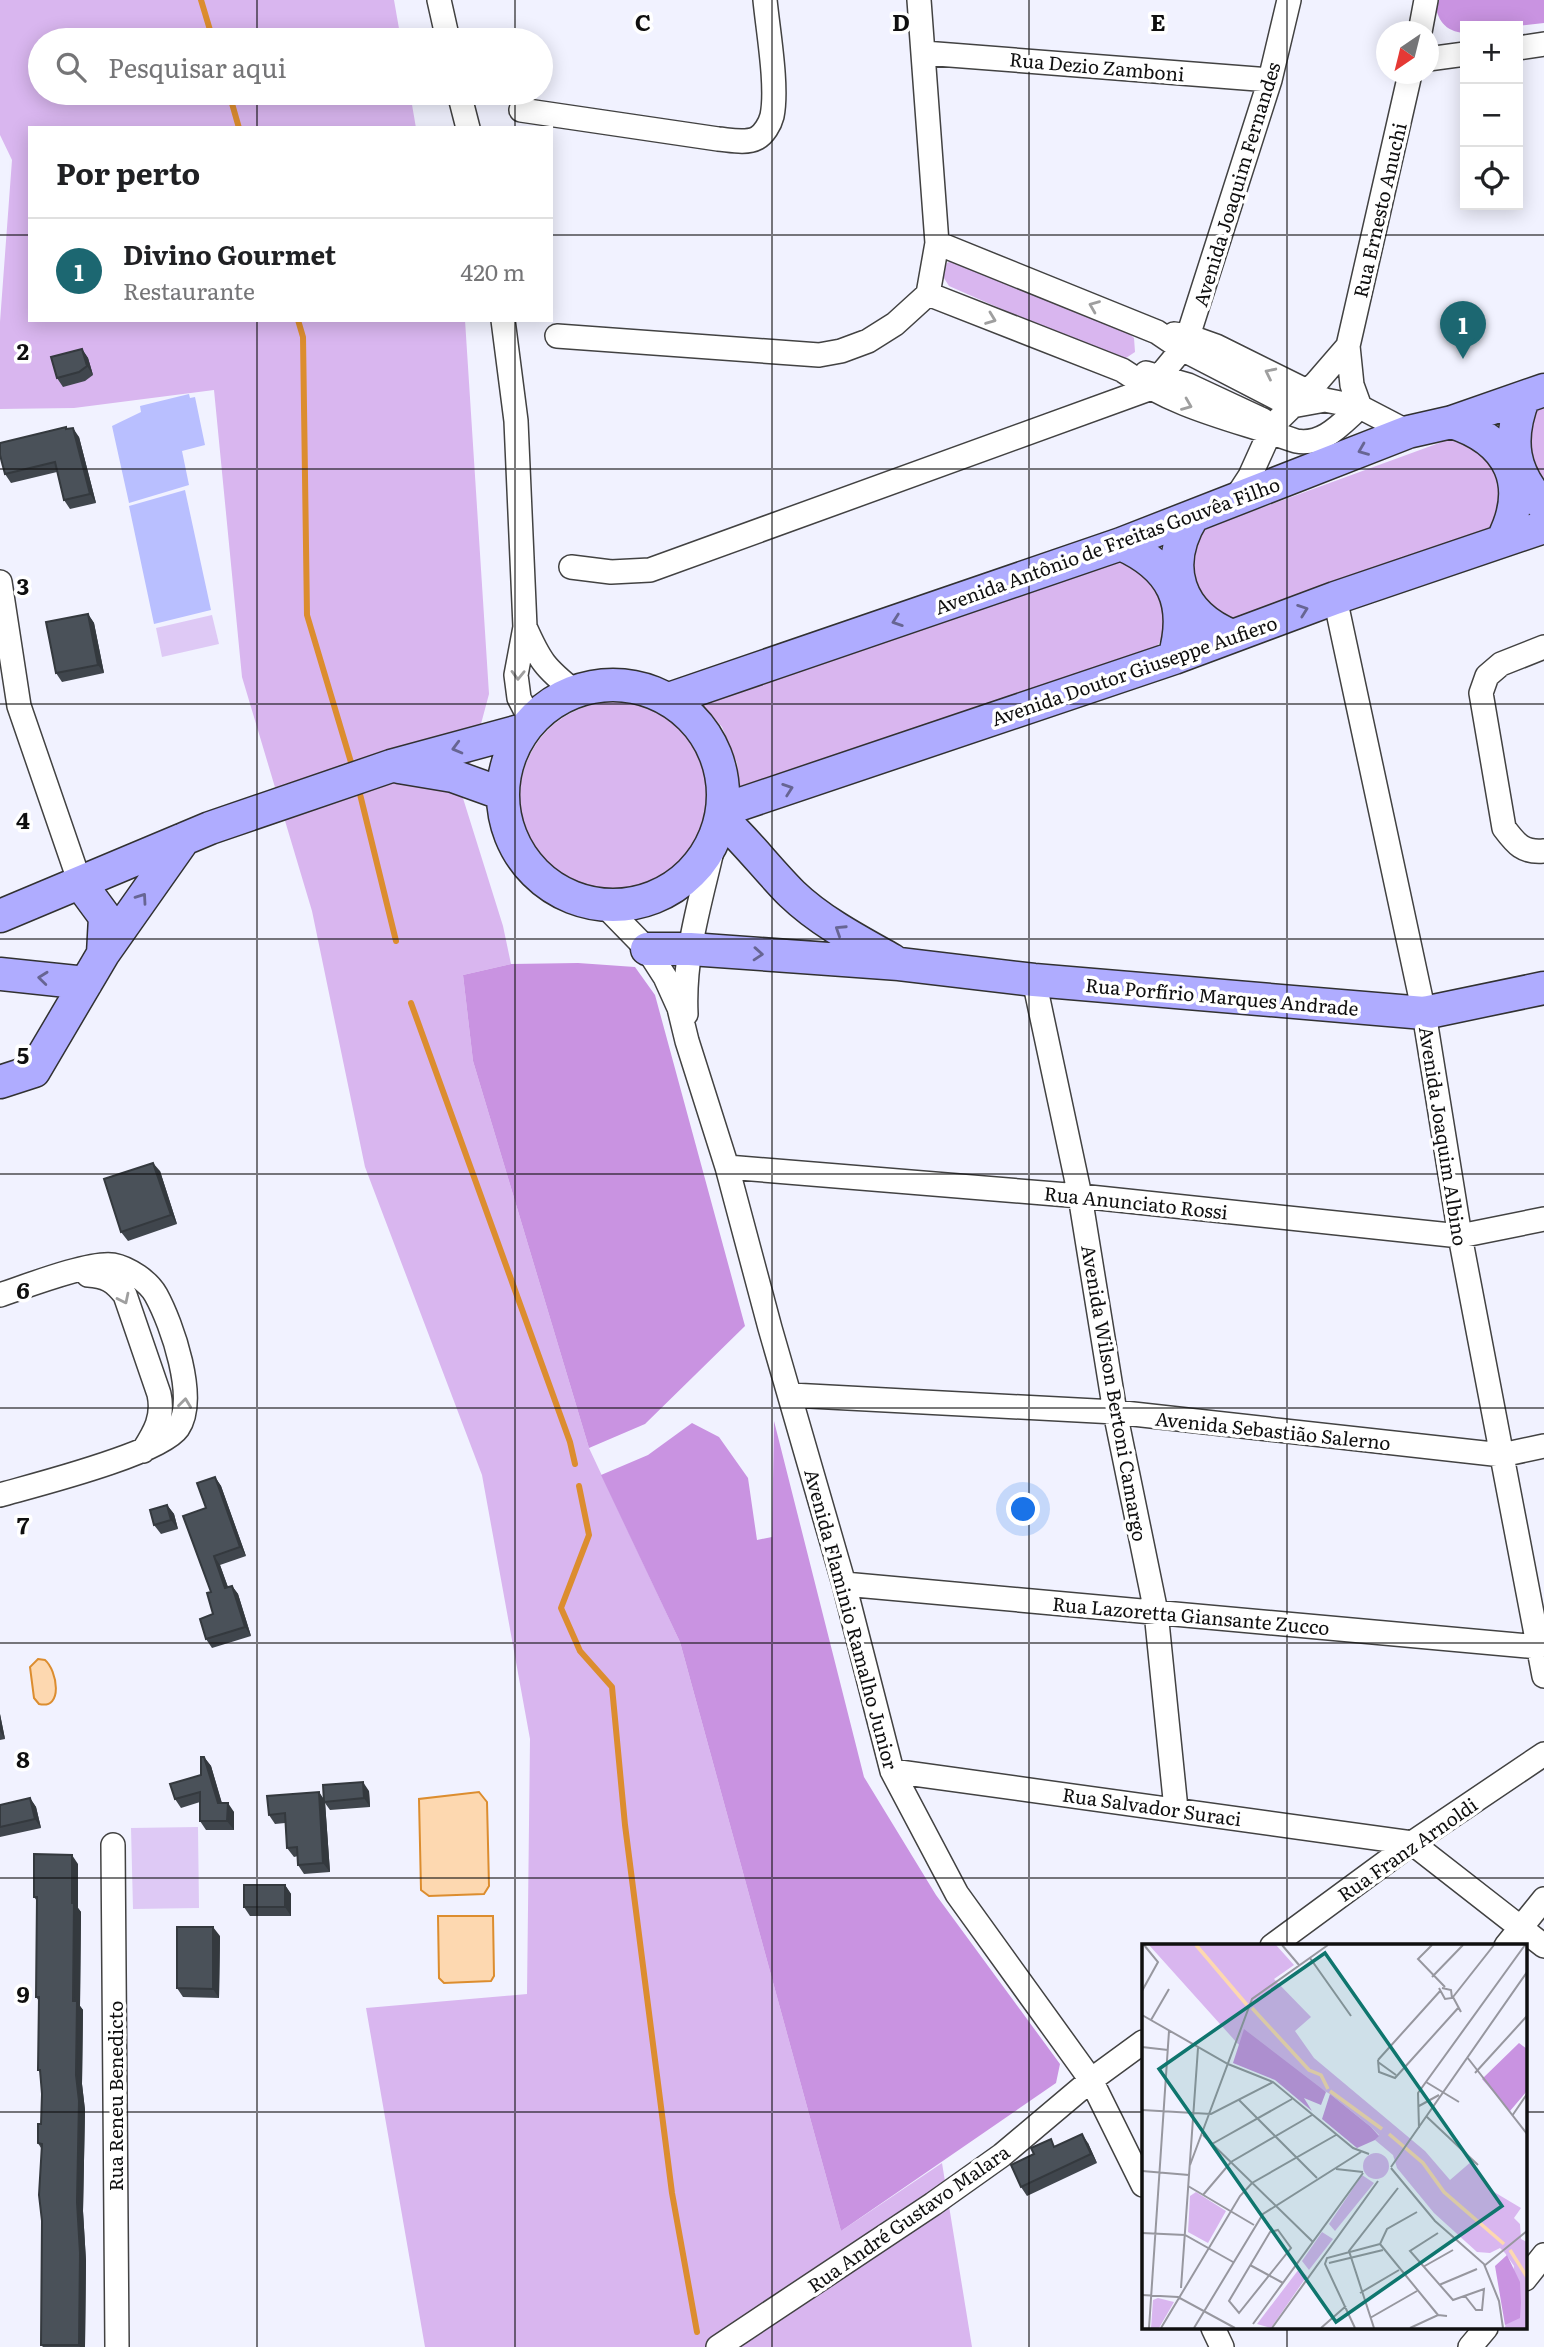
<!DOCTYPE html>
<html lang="pt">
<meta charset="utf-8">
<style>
:root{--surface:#fff;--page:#f2f2f2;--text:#202124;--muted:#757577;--line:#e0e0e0;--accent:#1c6771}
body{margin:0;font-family:Literata,serif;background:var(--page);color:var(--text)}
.controls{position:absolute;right:21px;top:21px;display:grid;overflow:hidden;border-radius:0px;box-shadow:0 4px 18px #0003}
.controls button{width:63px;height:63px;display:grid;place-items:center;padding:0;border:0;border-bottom:2px solid var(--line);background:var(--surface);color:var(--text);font:35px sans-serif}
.compass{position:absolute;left:1376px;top:21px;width:63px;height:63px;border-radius:50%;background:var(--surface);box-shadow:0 4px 18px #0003;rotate:215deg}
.you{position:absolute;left:1024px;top:1510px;width:24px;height:24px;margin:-18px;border:5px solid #fff;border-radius:50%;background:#1a73e8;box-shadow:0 0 0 10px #1a73e833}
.badge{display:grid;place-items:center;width:46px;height:46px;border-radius:50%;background:var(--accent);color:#fff;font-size:23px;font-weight:700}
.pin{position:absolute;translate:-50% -58px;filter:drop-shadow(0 2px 4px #0008)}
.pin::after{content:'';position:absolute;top:37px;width:24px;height:21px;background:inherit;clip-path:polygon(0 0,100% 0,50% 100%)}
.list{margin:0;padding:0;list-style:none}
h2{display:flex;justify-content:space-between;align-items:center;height:91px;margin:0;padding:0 28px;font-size:30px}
h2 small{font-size:23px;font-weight:400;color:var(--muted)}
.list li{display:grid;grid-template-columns:46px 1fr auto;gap:21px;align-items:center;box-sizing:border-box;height:105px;padding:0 28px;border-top:2px solid var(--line)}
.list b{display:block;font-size:26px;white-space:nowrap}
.list p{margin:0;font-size:23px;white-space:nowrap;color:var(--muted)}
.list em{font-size:23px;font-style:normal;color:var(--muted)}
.icon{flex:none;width:38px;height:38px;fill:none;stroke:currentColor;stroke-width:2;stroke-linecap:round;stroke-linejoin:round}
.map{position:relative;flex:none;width:1544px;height:2347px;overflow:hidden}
.search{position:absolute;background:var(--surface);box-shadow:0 4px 18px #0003;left:28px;top:28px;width:525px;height:77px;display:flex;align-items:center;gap:18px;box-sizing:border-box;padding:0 24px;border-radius:38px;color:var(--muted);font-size:26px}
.panel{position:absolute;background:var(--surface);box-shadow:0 4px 18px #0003;left:28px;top:126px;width:525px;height:196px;border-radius:0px}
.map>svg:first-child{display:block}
</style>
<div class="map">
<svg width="1544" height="2347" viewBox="0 0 1544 2347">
<rect width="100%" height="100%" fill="#f1f2ff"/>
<path fill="#d9b6ef" d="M0 0H394L401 40H40V93H410L416 128H30V320H465L489 694 462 795 503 926 511 964 463 975 473 1061 589 1448 680 1642 841 2231 942 2163 972 2347H425L366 2008 527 1994 530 1739 482 1475 365 1167 312 911 242 677 214 390 74 408 0 409V322L12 160 0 135Z
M953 260 960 261 1129 333 1134 338 1135 352 1123 360 1116 359 949 286 942 275 947 263Z
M1544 399V491L1539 484 1522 426Z
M1461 435 1484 440 1511 500 1496 531 1237 626 1203 610 1186 549 1198 531Z
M1115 554 1152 569C1162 601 1177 624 1152 653L740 799 737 763 722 727 703 705Z
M520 797a95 95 0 1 1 190 0a95 95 0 1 1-190 0Z"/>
<path fill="#c993e1" d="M1435 0H1544V23L1517 26H1465V33C1445 32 1436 19 1435 0Z
M578 963 635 967 655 995 745 1326 645 1424 589 1448 473 1061 463 975 511 964Z
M774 1421 864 1777 936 1895 1060 2064 1056 2083 841 2231 680 1642 601 1475 648 1455 692 1423 719 1437 748 1478 757 1540 772 1537Z"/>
<path fill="#b9bfff" d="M189 394 190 398 195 397 205 445 182 451 189 485 129 503 112 426 141 412 140 406Z
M185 490 211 610 154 624 129 506Z"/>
<path fill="#dec9f5" d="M212 615 219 644 162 657 156 628Z
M198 1827 199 1908 133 1909 131 1828Z"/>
<path fill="#fdd8b0" stroke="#dc8d2f" stroke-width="2" d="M38 1659 45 1660C57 1670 64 1710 39 1704L34 1698 30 1667Z
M479 1792 487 1802 489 1886 484 1894 429 1896 421 1890 419 1799Z
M438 1916H493L494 1976 491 1981 444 1983 439 1978Z"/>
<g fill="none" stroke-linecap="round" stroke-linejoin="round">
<path stroke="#dc8d2f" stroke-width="6" d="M201 0 213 40
M229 93 239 128
M298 320 303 337 307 615 353 769
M358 786 396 941
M411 1003 570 1442 575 1464
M579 1486 589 1535 561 1608 580 1651 612 1687 625 1825 672 2193 697 2332"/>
<g stroke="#424242" stroke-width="26">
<path id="street" d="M439 0 448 40
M1420 32 1426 0
M1518 48 1544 44
M924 53 1270 80
M1428 59 1465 54
M459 93 468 128
M521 110 718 139C730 140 746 144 757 138 764 134 770 124 772 116 778 87 768 31 765 0
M937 243 1157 332 1182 349 1292 406 1325 400
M928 294 1122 370C1180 410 1231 418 1296 441 1323 446 1341 424 1360 407L1352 385 1348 346 1410 74
M503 320 516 421 525 627 516 675 519 698 531 721
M1174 334 1188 336 1216 346 1325 400 1360 407 1408 432
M557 336 819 355 841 351 868 341 895 324 928 294 937 243 919 0
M1146 373 1188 385 1263 420
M1235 499 1250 476 1273 425 1316 383 1348 346
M571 567 611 572 650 570 1149 389 1182 349 1188 336 1270 80 1289 0
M0 582 19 706 80 883
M1335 598 1424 1013 1460 1236 1544 1676
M525 627C540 661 545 668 574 691
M1544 647 1501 664 1487 676 1481 693 1504 828C1516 844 1523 853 1544 851
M604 905 647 949 665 977 679 1008 687 1041 727 1167 770 1328 844 1584 892 1771 957 1894 1091 2080 1143 2185
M1034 980 1080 1196 1115 1412 1156 1612 1176 1809
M686 1014C683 953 702 897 715 838
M727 1167 1080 1196 1460 1236 1544 1219
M88 1275C106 1276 114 1281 125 1295L159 1394C164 1417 155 1432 143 1451
M0 1295C24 1287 91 1261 113 1265 129 1268 149 1282 156 1295 172 1324 198 1399 178 1428 160 1454 35 1485 0 1495
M791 1395 1115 1412 1502 1455 1544 1446
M844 1584 1538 1647
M892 1771 1412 1843 1544 1946
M113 1845 117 2347
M1272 1946 1412 1843 1544 1754
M1506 1946 1544 1899
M1525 2279 1544 2255
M1213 2328 1222 2347
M718 2347 933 2204 1002 2155 1091 2080 1143 2042
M1470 2347 1486 2328"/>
</g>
<g stroke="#313131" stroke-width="35">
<path id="secondary" d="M1524 397C1507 440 1512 473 1544 506
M1452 422C1511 441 1531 485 1502 541
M1193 516C1162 566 1178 614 1232 636
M1121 544C1173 567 1190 603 1174 658
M503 795a110 110 0 1 1 220 0a110 110 0 1 1-220 0Z
M669 699 1121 544 1408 432 1452 422 1544 390
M399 767 453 776 503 794
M723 810 1174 658 1335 598 1544 527
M722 819C747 842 768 870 792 894 820 921 858 941 892 960
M80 883 105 917 103 954
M0 916 210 828 391 766 523 730
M647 949H690L899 964 1034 980 1424 1013 1544 988
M0 974 86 983
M0 1082 34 1071 103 954 184 839"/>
</g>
<use href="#street" stroke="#fff" stroke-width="23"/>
<use href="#secondary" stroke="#afacff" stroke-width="32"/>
</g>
<path fill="#40464d" d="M82 349 88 358 93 375 85 381 63 387 57 378Z
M67 429 79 437 96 503 70 509 64 500 57 472 11 483 5 474Z
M88 614 94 623 104 673 62 682 56 673Z
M160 1171 177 1224 128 1241 121 1232Z
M215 1477 221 1486 246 1556 220 1565 228 1587 232 1586 238 1594 251 1636 212 1648 206 1639 213 1614 206 1508Z
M167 1505 174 1514 178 1529 161 1534 154 1525Z
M0 1714 5 1739 0 1740Z
M204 1757 211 1766 222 1803 234 1812V1830H206L200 1821V1802L181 1808 175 1799 201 1775Z
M369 1791 370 1807 330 1810 325 1803 330 1872 304 1874 298 1865V1856L294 1857 287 1848 285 1823 275 1824 269 1815 319 1792 324 1800Z
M30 1798 36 1807 41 1828 0 1837V1805Z
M78 1864V1908L81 1912 80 2006 83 2010 82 2084 85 2110 83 2211 86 2261 85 2347H43L41 2345V2148L38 2143 41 2124 42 2094 41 2073 38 2070 39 2001 36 1997 37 1901 34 1897Z
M285 1885 291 1894V1916H250L244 1907Z
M220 1936 219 1998 183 1997 177 1988Z
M1088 2143 1097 2163 1027 2196 1021 2187 1056 2147Z"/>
<path fill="#34393e" d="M82 349 88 358 93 375 87 366Z
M73 428 79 437 96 503 90 494Z
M88 614 94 623 104 673 98 665Z
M153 1163 160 1171 177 1224 171 1215Z
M215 1477 221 1486 246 1556 240 1547Z
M167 1505 174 1514 178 1529 171 1520Z
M214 1556 220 1565 231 1596 225 1588Z
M232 1586 238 1594 251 1636 245 1627Z
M0 1714 5 1739 0 1731Z
M204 1757 211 1766 224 1811 218 1803Z
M363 1782 369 1791 370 1807 364 1798Z
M319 1792 325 1801 330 1872 323 1863Z
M30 1798 36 1807 41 1828 35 1819Z
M228 1803 234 1812V1830L227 1821Z
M72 1855 78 1864V1908L81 1912 80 2006 83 2010 82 2084 85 2110 83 2211 86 2261 85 2347H80L79 2345Z
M285 1885 291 1894V1916L285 1907Z
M213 1927 220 1936 219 1998 213 1989Z
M1082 2134 1088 2143 1097 2163 1091 2154Z"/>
<path fill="#4a5159" stroke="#34393e" stroke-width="2" d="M82 349 87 366 79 372 57 378 51 357Z
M66 427V429L73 428 90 494 64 500 55 462 5 474 0 455V443Z
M88 614 98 665 56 673 46 622Z
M153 1163 171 1215 121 1232 104 1179Z
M215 1477 240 1547 214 1556 225 1588 232 1586 245 1627 206 1639 200 1619 213 1614 207 1593 211 1592 183 1516 206 1508 197 1483Z
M167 1505 171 1520 154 1525 150 1510Z
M201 1757H204L218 1803H228L227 1821H200V1792L175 1799 170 1784 201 1775Z
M363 1782 364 1798 324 1802 323 1785Z
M319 1792 323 1863 298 1865 297 1847 287 1848 285 1813 269 1815 267 1796Z
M30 1798 35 1819 0 1827V1805Z
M34 1854 72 1855V1903H74L73 2001H77L76 2075 79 2101 77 2202 80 2253 79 2345H41L42 2221 39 2195 42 2144 38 2143V2124H41L42 2094 40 2070H38L39 1997H36L37 1897H34Z
M244 1885H285V1907H244Z
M177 1927H213V1989L177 1988Z
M1082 2134 1091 2154 1021 2187 1011 2165 1034 2154 1031 2148 1051 2139 1054 2147Z"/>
<defs><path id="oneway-chevron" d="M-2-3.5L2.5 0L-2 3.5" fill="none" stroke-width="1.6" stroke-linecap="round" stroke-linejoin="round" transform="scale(1.75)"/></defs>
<g stroke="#9f9f9f">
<use href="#oneway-chevron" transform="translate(1094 306) rotate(-158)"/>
<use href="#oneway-chevron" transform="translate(991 319) rotate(21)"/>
<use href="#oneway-chevron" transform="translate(1270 373) rotate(-154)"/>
<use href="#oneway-chevron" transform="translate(1187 405) rotate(22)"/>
<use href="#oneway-chevron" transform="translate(518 675) rotate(91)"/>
<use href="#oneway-chevron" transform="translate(124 1299) rotate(64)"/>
<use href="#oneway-chevron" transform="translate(185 1403) rotate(-83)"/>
</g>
<g stroke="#676593">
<use href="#oneway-chevron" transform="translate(1363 450) rotate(158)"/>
<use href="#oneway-chevron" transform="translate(1303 610) rotate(-20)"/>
<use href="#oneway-chevron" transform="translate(897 621) rotate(161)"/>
<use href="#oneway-chevron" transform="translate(457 748) rotate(165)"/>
<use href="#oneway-chevron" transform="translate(788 789) rotate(-19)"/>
<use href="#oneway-chevron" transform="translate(142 898) rotate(-55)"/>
<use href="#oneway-chevron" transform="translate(840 930) rotate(-147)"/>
<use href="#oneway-chevron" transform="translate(758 954) rotate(4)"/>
<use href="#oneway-chevron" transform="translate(43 978) rotate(-174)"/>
</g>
<path fill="none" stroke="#0f0f0f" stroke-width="2" stroke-opacity="0.55" d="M257 0V40M515 0V40M772 0V2347M1029 0V2347M1287 0V1946M257 93V128M515 93V128M0 235H30M551 235H1544M257 320V2347M515 320V2347M0 469H1544M0 704H1544M0 939H1544M0 1174H1544M0 1408H1544M0 1643H1544M0 1878H1544M0 2112H1143M1525 2112H1544M1287 2328V2347"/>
<g text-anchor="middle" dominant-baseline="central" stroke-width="7" stroke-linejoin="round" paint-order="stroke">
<g font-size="19" fill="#0f0f0f" stroke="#fff">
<text transform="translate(1097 66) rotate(5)">Rua Dezio Zamboni</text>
<text transform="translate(1236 184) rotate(-73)">Avenida Joaquim Fernandes</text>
<text transform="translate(1379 210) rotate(-77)">Rua Ernesto Anuchi</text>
<text transform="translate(1107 545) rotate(-20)">Avenida Antônio de Freitas Gouvêa Filho</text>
<text transform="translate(1134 670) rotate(-19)">Avenida Doutor Giuseppe Aufiero</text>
<text transform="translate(1222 996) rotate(5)">Rua Porfírio Marques Andrade</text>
<text transform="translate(1444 1136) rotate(81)">Avenida Joaquim Albino</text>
<text transform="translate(1136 1202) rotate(6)">Rua Anunciato Rossi</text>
<text transform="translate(1115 1393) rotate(80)">Avenida Wilson Bertoni Camargo</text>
<text transform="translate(1273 1430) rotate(6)">Avenida Sebastião Salerno</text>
<text transform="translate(1191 1615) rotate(5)">Rua Lazoretta Giansante Zucco</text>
<text transform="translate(852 1619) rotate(75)">Avenida Flaminio Ramalho Junior</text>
<text transform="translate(1152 1806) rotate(8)">Rua Salvador Suraci</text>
<text transform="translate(1407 1849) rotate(-35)">Rua Franz Arnoldi</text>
<text transform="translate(115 2096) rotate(-90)">Rua Reneu Benedicto</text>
<text transform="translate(908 2218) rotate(-35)">Rua André Gustavo Malara</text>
</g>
</g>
<g transform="translate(1142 1944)">
<rect width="385" height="385" fill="#f1f2ff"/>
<path d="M7 1H134L152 21 132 35 169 73 153 87 172 114 283 207 308 236 330 217 347 245 379 264 372 274 378 280 379 295 385 298V384H363L372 322 363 309 358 304 348 309 335 308 292 269 255 224 251 211 233 196 237 191 229 183 188 150 96 100ZM221 222a13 13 0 1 1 26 0a13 13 0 1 1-26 0ZM220 231 232 239 193 287 187 280ZM54 248 84 267 66 299 46 288 48 252ZM180 288 191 295 167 326 160 317ZM157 325 165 332 129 384 115 380ZM16 354 32 358 17 384H9L11 356Z" fill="#d9b6ef"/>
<path d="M102 85 184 148 179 161 162 154 170 167 133 136 91 119ZM377 99 385 105V147L368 167 340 135ZM188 150 229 183 237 192 233 196 215 204 180 175ZM365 311 378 338 379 359 378 374 363 381 353 322Z" fill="#c993e1"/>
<path fill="none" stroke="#fdd8b0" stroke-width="3.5" d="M54 1 105 61M110 64 167 126 179 131 186 145M188 147 240 185M247 190 281 219 302 248 362 300M368 306 385 333"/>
<path fill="none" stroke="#97979f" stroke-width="2" d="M140 1 157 21M290 1 276 15 303 43M168 14 209 72M290 33 321 1M297 44 303 55 310 54 309 46 300 44M0 47 16 18 2 1M319 68 311 53 352 1M0 71 86 120 131 138 211 204 227 210M9 76 27 45M0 103 26 106M325 113 385 190M236 116 237 128 253 134 317 63M236 116 299 46M236 118 254 131M333 129 385 72M284 138 317 158M97 156 175 234M277 162 297 151M0 166 69 170 131 138M370 172 385 150M285 173 336 221M277 184 276 149 383 1M61 191 171 298M70 200 150 155M48 221 110 55 186 1M249 223 385 28M249 224 293 277 342 320 357 357 361 384M194 225 221 228M0 227 47 231M46 242 112 281M61 251 89 218 170 171M275 268 245 285 238 300 296 371M136 286 149 304 97 369 87 357 128 288ZM0 289 43 291 91 318M296 289 268 307 311 356 342 345 340 366H334L323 352M187 319 241 306M108 321 141 339M342 322 385 287M281 323 311 306M297 341 335 325M39 344 56 104M218 349 257 326M0 351 36 353 93 384M228 374 275 347M111 380 221 229M7 384 27 87M19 384 98 252 110 239 194 191M52 384 121 270 219 208M130 384 236 237M179 384 204 362M213 384 183 320 185 314 238 300M232 384 207 307 256 244M268 384 296 371 305 372"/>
<path fill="#0f766e" fill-opacity="0.15" stroke="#0f766e" stroke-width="3.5" d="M183 9 360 262 194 378 17 125Z"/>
<rect width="385" height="385" fill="none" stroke="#0f0f0f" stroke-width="3.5"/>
</g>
<g font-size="23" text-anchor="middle" font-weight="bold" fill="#0f0f0f" stroke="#fff" stroke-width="7" stroke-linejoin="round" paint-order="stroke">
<text x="643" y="31">C</text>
<text x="901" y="31">D</text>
<text x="1158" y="31">E</text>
<text x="23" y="360">2</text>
<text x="23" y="595">3</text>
<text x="23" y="829">4</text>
<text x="23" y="1064">5</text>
<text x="23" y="1299">6</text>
<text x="23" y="1534">7</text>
<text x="23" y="1768">8</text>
<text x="23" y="2003">9</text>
</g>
</svg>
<div class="controls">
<button>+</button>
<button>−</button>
<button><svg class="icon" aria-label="locate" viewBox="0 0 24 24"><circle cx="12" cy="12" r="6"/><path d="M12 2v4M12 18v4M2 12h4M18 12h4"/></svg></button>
</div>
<svg class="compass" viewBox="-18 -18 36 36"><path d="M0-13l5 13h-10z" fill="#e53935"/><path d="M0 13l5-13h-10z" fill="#757577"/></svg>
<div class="you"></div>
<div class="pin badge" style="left:1463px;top:359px">1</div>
<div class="search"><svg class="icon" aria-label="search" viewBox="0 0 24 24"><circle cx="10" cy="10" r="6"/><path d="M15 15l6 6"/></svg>Pesquisar aqui</div>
<section class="panel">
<h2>Por perto<small></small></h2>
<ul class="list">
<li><span class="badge">1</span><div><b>Divino Gourmet</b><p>Restaurante</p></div><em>420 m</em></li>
</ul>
</section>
</div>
